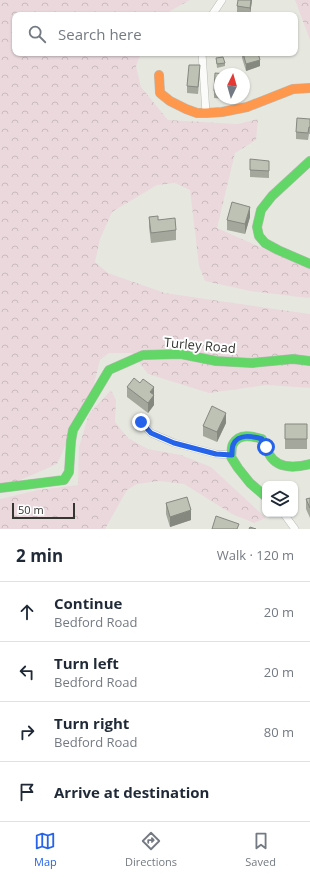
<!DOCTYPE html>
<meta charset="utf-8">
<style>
:root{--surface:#fff;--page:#f6f6f7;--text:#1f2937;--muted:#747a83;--line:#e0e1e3;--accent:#2563eb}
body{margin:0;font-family:"Open Sans",sans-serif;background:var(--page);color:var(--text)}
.controls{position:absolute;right:12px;bottom:12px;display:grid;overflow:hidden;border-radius:8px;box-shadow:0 1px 3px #0004}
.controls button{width:36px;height:36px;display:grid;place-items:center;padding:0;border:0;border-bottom:1px solid var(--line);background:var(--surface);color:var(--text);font:20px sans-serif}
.compass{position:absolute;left:214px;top:68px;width:36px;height:36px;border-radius:50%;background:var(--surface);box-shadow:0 1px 3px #0004;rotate:5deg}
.scale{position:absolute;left:12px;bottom:10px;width:63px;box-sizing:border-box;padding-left:4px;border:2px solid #343630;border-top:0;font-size:11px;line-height:14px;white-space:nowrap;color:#343630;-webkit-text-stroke:3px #fff;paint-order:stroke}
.stop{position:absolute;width:12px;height:12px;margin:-9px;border:3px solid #2563eb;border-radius:50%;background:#fff}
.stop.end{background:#2563eb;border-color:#fff;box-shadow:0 1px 4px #0008}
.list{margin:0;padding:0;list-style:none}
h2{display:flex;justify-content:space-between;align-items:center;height:52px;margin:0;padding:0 16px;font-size:17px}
h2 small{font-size:13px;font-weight:400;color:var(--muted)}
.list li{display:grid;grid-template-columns:26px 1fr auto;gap:12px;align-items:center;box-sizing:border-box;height:60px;padding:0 16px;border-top:1px solid var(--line)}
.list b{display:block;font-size:15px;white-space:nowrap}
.list p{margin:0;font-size:13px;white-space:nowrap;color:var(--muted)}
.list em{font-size:13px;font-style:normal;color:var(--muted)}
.icon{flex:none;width:22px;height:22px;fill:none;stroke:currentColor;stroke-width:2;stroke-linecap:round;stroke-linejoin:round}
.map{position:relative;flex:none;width:310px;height:529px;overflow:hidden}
.search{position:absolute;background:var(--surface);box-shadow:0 1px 3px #0004;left:12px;right:12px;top:12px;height:44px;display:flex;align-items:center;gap:10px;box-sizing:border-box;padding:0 14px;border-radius:8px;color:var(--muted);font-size:15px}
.sheet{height:292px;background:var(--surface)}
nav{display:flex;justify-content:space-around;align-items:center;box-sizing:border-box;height:56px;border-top:1px solid var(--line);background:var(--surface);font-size:11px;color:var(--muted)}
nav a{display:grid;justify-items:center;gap:2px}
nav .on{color:var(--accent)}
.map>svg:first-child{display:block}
</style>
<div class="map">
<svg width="310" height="529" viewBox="0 0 310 529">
<defs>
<pattern id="forest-crowns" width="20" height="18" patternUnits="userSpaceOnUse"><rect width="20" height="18" fill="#ead8dd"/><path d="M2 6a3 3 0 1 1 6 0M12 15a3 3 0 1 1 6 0" fill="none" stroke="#c9babe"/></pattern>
</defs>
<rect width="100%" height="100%" fill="#e6e8e0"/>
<path fill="url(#forest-crowns)" d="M0 0H190L163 15H15V53H141L136 66 141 87 168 120 237 124 258 119 256 140 235 153 217 228 310 269V297L308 298 250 291 205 281 199 266 190 190 175 183 157 185 112 212 100 239 95 262 108 273 165 293 310 314V388L266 385 209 393 148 374 132 353H109L100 360 94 384 57 464 16 482 0 484Z
M295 0H310V40Z
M111 390 116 400 115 422 128 438 148 449 181 455 211 467 266 518 254 523 232 514 184 484 159 481 137 484 127 490 105 529H0V499L38 490 78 485 79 447 89 414Z"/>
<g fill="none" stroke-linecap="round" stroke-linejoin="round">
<g stroke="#b9bbb5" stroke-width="8">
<path id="street" d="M212 15 222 0
M202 53 206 113
M141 422 151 433 174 443 216 454 232 455
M284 514 295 529"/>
</g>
<g stroke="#b9bbb5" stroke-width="10">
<path id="fast" d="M310 161 272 196 261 210 257 227 259 236 265 243 278 250 310 264
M0 488 64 480 69 472 71 441 73 430 109 370 143 355 181 354 216 361 252 363 293 359 310 361
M265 496 250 483 238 468 231 457C232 453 231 447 233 444 239 433 252 436 262 439 265 444 266 449 269 454 277 469 295 468 310 464"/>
</g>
<g stroke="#b9bbb5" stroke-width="10">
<path id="slow" d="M159 75 160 93 170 101 186 109 197 113H206L222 112 247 107 293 89 310 88"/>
</g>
<use href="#street" stroke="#fbfcfa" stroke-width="7"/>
<use href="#fast" stroke="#63d668" stroke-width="9"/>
<use href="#slow" stroke="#ff974d" stroke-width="9"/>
</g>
<path fill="#a3a79c" d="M252 0 250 15H237V6Z
M242 53H258L260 66 246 71 242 58Z
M216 58 225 63V66L217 68Z
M200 72 198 94 187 93V86Z
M220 74V98H226V99L214 98V91Z
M310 119V134H309L308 140 296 139V132Z
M269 167V178L250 177V170Z
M149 217 158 220 176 230V240L151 243 149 227Z
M250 217 245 234 227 230V220Z
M127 387 154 395V405L148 413 127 397Z
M226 423 217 442 203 436V426Z
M285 424H307V449H285Z
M310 498V518L306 509V499Z
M166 503 191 520 170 527 166 514Z"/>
<path fill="#85887f" d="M251 0H252L250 15V8Z
M260 60V66L246 71V64Z
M250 207V217L245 234V224Z
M154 387V405L148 413V403L150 392Z
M226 413V423L217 442V432Z
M191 510V520L170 527V517Z"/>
<path fill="#bec2b5" stroke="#85887f" d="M238 0H251L250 8 237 6Z
M243 53H258L260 60 246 64Z
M223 57 225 63 217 64 216 58Z
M189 65H200L198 87 187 86Z
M215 73 227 74H220V92L214 91Z
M297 118 310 119V127H309L308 133 296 132Z
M250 159 269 161V171L250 170Z
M232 202 250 207 245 224 227 220Z
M158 216V220L175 218 176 230 151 233 149 217Z
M134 378 140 383 143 379 154 387 150 392 154 395 148 403 127 387Z
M212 406 226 413 217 432 203 426Z
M285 424H307V439H285Z
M187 497 191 510 170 517 166 503Z
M310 498V508L306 499Z
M216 516 239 524 237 529H212Z
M250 527 256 529H249Z"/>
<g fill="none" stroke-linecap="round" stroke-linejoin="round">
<path stroke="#2563eb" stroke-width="5" d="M141 422 151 433 174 443 216 454 232 455C232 452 232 448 233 445 238 433 252 436 262 439L266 447"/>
</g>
<g text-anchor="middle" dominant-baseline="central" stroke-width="4" stroke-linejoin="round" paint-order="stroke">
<g font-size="13" fill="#343630" stroke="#fff">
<text transform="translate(200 345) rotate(5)">Turley Road</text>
</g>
</g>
</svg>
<div class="controls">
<button><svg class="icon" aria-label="layers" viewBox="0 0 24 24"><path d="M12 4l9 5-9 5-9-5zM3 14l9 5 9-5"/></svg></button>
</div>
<svg class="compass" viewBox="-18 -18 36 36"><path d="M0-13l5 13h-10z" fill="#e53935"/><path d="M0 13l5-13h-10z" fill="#747a83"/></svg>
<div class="scale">50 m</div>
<div class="stop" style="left:266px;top:447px"></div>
<div class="stop end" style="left:141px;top:422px"></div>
<div class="search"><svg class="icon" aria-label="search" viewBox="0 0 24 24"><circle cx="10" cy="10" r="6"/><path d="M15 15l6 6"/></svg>Search here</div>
</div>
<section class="sheet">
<h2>2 min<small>Walk · 120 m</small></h2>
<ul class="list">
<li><svg class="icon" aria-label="ahead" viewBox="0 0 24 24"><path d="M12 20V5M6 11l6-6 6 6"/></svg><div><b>Continue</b><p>Bedford Road</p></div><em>20 m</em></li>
<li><svg class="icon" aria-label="left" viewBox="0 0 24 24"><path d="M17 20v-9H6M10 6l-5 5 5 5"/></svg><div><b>Turn left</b><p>Bedford Road</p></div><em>20 m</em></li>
<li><svg class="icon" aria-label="right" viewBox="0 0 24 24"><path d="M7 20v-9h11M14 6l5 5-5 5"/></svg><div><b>Turn right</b><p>Bedford Road</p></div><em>80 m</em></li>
<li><svg class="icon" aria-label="arrive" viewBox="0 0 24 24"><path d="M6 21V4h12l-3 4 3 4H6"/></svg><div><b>Arrive at destination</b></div></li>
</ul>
</section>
<nav>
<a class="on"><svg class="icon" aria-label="map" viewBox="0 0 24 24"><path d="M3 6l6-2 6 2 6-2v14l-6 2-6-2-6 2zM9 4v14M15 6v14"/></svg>Map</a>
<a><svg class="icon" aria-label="directions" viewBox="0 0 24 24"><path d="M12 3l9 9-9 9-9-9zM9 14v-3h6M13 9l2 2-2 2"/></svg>Directions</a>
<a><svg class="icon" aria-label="saved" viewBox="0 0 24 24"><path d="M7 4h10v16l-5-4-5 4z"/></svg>Saved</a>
</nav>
